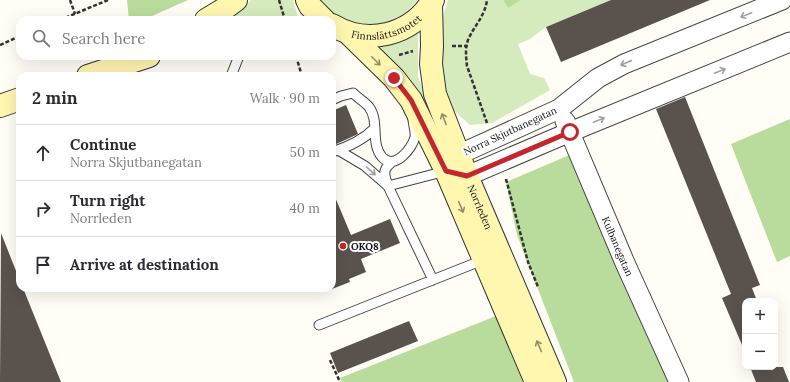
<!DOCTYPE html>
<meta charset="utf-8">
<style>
:root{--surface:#fff;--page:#f2f2f3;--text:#2b2b33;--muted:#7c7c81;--line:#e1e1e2}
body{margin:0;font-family:Lora,serif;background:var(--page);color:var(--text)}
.controls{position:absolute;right:12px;bottom:12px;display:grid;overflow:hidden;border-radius:8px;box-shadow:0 4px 16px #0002}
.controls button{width:36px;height:36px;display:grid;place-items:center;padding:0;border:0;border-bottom:1px solid var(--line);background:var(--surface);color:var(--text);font:20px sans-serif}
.stop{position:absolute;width:12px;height:12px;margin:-9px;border:3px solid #c4262e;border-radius:50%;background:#fff}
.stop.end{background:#c4262e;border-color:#fff;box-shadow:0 1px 4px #0008}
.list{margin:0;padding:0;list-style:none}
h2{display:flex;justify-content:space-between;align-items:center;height:52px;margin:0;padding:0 16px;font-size:17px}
h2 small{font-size:13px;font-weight:400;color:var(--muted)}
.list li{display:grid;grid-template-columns:26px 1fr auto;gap:12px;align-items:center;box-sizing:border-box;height:56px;padding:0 16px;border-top:1px solid var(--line)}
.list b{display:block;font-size:15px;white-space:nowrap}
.list p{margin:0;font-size:13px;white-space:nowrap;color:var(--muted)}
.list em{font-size:13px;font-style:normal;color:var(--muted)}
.icon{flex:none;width:22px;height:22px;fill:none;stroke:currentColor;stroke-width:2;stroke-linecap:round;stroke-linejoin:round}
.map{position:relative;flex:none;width:790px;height:382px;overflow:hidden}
.search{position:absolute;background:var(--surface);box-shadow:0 4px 16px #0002;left:16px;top:16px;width:320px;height:44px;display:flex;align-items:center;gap:10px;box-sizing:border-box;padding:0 14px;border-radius:12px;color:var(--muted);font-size:15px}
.panel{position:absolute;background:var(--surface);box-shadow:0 4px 16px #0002;left:16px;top:72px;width:320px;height:220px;border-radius:12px}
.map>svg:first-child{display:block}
</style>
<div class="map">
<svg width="790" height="382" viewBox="0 0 790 382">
<rect width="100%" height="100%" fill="#fffdf5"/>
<path fill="#d5ebbd" d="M251 0H293L298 17 234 16Z
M315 0H418L403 15 384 25 362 27 340 22Z
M448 0H503L508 8 521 0H611L546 27 530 39 518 44 530 74 544 78 550 90 492 123 470 125 452 109 439 72V30Z
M418 30V77L442 140 377 49Z"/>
<path fill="#b9dc9c" d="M127 0H188L143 20H129Z
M503 0H521L508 8Z
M790 119V256L777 262 731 144Z
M574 153 678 382H574L517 235 506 182Z
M496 316 523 382H342L340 378Z"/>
<path fill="#5a524d" d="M611 0H710L561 62 546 27Z
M685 97 760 285 752 288 757 301H745V352L722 298 731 294 656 109Z
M346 105 358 134 332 146V111Z
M332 190 351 235 390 219 400 243 361 259 366 272 349 279 350 282 332 289Z
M1 233 20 281V288H23L61 382H0Z
M409 321 418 341 338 373 330 353Z
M750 367H783L789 382H756Z"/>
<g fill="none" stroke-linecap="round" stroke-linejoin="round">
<g stroke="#444" stroke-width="11">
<path id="service" d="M231 76 239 56
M332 100 341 96 353 93C358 98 365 102 369 107 380 122 370 143 382 157 394 171 412 149 415 137 416 132 413 124 413 119
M338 150 365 166 388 186 446 171
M332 152C348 147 363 140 375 128
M392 162C382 170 384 174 388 186L433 280
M319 325 483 260"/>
</g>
<g stroke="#444" stroke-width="21">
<g id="minor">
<path d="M782 0 624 64 598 78 559 109 458 155 446 171 467 176 570 132 790 42"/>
<path id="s1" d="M565 121 625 263 679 382"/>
</g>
</g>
<g stroke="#333" stroke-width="24">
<g id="secondary">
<path d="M307 0 310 6 324 20"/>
<path id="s2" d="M431 3 432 46 431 64 435 94 467 176 555 382"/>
<path d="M206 20 224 9 236 0"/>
<path id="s3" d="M332 25C367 46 411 36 433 0"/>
<path d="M348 33 394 78 411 100 446 171 536 382"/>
<path d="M88 76 149 56"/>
<path d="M0 106 20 99"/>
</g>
</g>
<path stroke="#333" stroke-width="2.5" stroke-dasharray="4 2" stroke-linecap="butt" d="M70 0 75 14
M279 0 285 20
M60 20 108 0
M0 45 20 36
M452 46H467
M399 55 413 51
M296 56 302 76
M487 123 467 66C466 57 465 49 468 40 474 26 485 16 487 0
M506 179 528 262 538 287
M330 360 340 382"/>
<use href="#service" stroke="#fff" stroke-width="9"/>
<use href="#minor" stroke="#fff" stroke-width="19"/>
<use href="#secondary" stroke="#fff6b0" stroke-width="22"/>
</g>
<defs><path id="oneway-shaft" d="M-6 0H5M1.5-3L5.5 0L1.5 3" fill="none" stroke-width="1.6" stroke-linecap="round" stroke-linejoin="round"/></defs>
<g stroke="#a0a0a0">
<use href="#oneway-shaft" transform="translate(746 15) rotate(158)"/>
<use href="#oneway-shaft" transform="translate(626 63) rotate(156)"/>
<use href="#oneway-shaft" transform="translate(720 71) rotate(-22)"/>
<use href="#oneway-shaft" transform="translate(599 120) rotate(-22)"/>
<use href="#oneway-shaft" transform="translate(371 171) rotate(42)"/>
</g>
<g stroke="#948f68">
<use href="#oneway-shaft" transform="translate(376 61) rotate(45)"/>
<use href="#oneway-shaft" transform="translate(444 119) rotate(-111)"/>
<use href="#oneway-shaft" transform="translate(461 207) rotate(67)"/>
<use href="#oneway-shaft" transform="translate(539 346) rotate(-113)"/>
</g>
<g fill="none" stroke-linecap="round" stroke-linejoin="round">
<path stroke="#c4262e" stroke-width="5" d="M394 78 411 100 446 171 467 176 570 132"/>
</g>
<circle fill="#c4262e" stroke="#fff" stroke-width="1.5" cx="343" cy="246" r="4"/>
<g text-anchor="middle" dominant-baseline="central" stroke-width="4" stroke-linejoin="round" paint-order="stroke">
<g font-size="10" fill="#111" stroke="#fff">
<text stroke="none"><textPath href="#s3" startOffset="58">Finnslättsmotet</textPath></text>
<text transform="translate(510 131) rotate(-25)">Norra Skjutbanegatan</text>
<text stroke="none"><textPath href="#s2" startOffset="213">Norrleden</textPath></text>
<text stroke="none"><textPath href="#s1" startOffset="136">Kulbanegatan</textPath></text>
</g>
<g font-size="10" font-weight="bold" fill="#111" stroke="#fff" text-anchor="start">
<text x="351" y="246">OKQ8</text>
</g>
</g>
</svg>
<div class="controls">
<button>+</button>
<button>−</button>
</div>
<div class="stop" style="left:570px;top:132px"></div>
<div class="stop end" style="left:394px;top:78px"></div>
<div class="search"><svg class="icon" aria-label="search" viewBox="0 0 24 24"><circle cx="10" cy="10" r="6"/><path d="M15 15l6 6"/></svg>Search here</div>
<section class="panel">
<h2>2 min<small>Walk · 90 m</small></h2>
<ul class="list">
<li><svg class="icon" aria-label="ahead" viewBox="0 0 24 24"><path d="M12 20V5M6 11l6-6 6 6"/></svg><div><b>Continue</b><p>Norra Skjutbanegatan</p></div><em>50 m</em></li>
<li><svg class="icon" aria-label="right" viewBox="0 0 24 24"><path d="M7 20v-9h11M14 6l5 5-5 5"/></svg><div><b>Turn right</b><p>Norrleden</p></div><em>40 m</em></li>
<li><svg class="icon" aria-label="arrive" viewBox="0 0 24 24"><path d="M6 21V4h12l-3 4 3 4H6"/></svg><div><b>Arrive at destination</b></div></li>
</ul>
</section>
</div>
